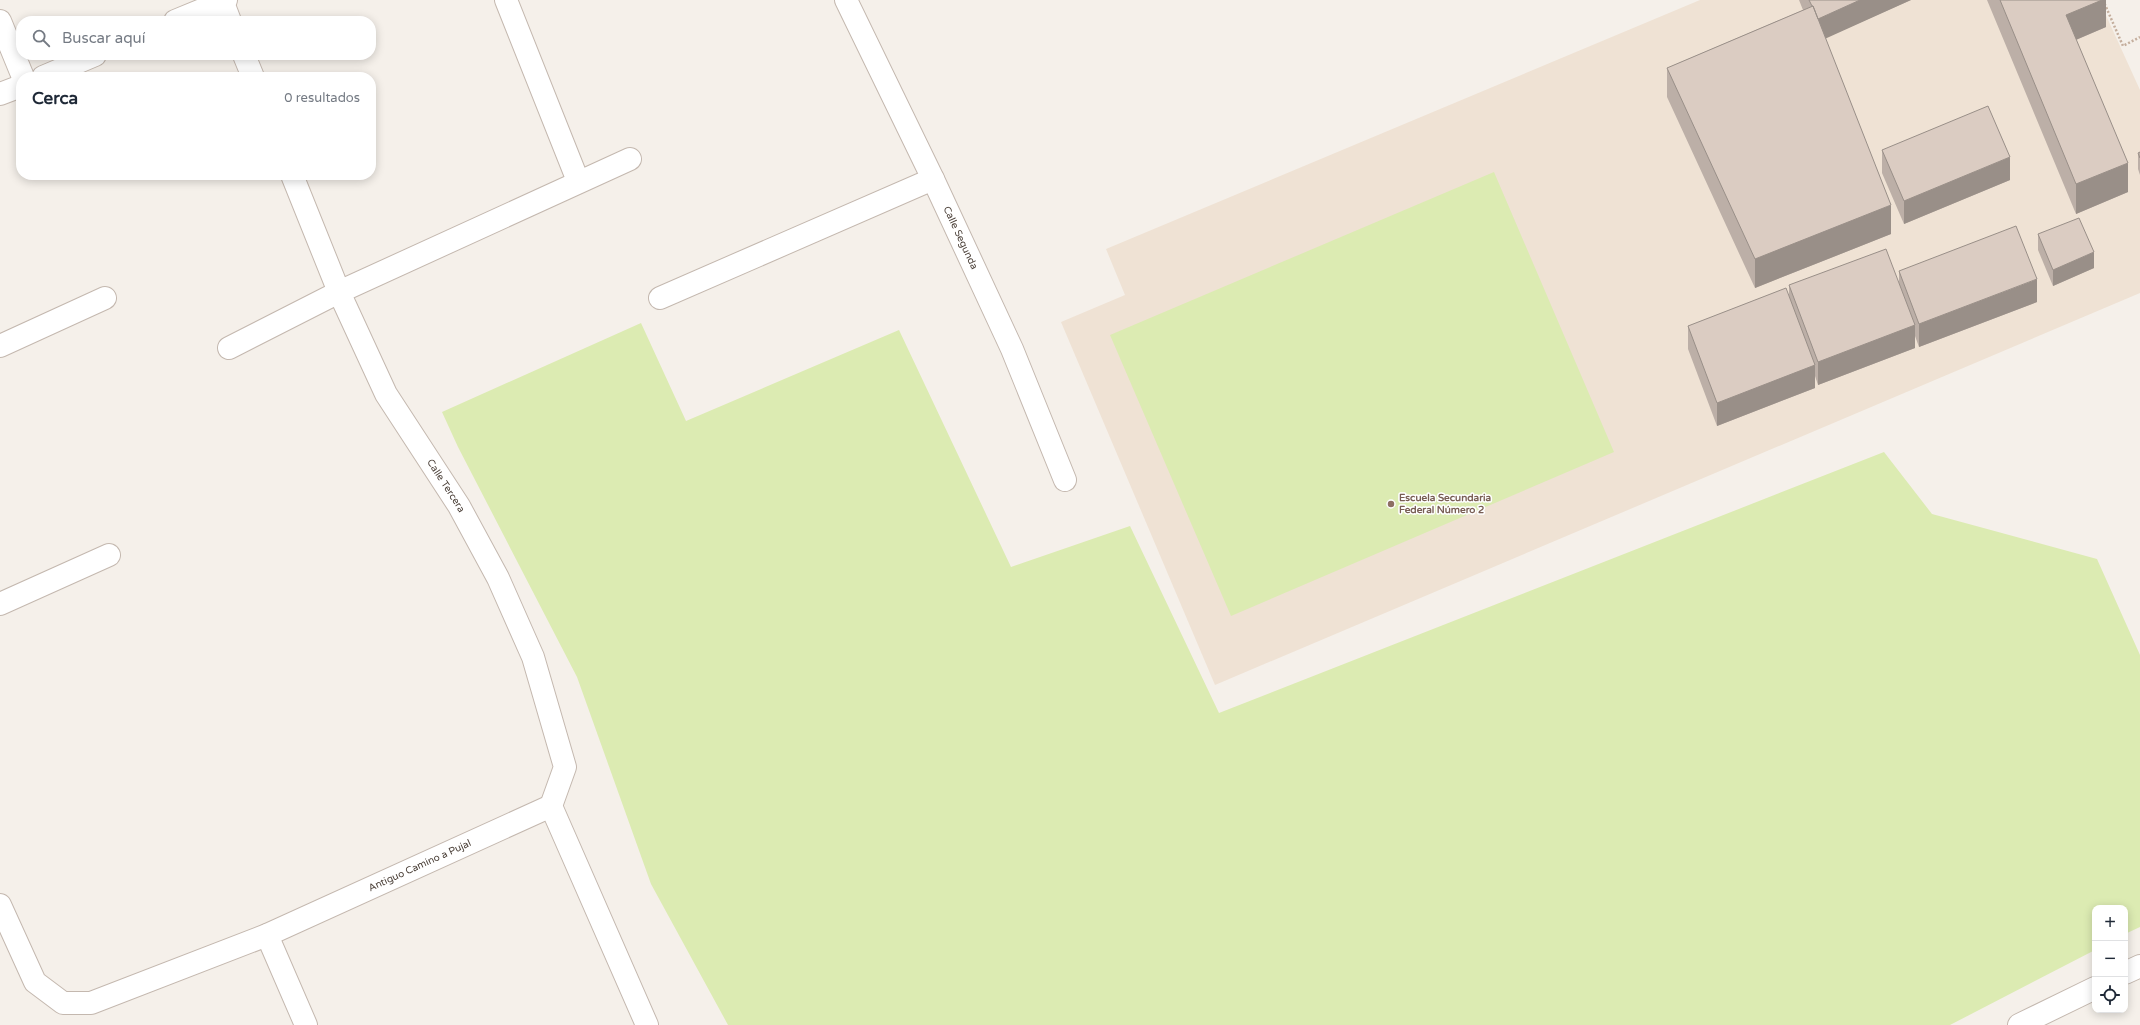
<!DOCTYPE html>
<html lang="es">
<meta charset="utf-8">
<style>
:root{--surface:#fff;--page:#f2f2f3;--text:#1f2937;--muted:#747a83;--line:#e0e1e3}
body{margin:0;font-family:"Varela Round",sans-serif;background:var(--page);color:var(--text)}
.controls{position:absolute;right:12px;bottom:12px;display:grid;overflow:hidden;border-radius:8px;box-shadow:0 2px 10px #0003}
.controls button{width:36px;height:36px;display:grid;place-items:center;padding:0;border:0;border-bottom:1px solid var(--line);background:var(--surface);color:var(--text);font:20px sans-serif}
.list{margin:0;padding:0;list-style:none}
h2{display:flex;justify-content:space-between;align-items:center;height:52px;margin:0;padding:0 16px;font-size:17px}
h2 small{font-size:13px;font-weight:400;color:var(--muted)}
.icon{flex:none;width:22px;height:22px;fill:none;stroke:currentColor;stroke-width:2;stroke-linecap:round;stroke-linejoin:round}
.map{position:relative;flex:none;width:2140px;height:1025px;overflow:hidden}
.search{position:absolute;background:var(--surface);box-shadow:0 2px 10px #0003;left:16px;top:16px;width:360px;height:44px;display:flex;align-items:center;gap:10px;box-sizing:border-box;padding:0 14px;border-radius:16px;color:var(--muted);font-size:15px}
.panel{position:absolute;background:var(--surface);box-shadow:0 2px 10px #0003;left:16px;top:72px;width:360px;height:108px;border-radius:16px}
.map>svg:first-child{display:block}
</style>
<div class="map">
<svg width="2140" height="1025" viewBox="0 0 2140 1025">
<rect width="100%" height="100%" fill="#f5f0ea"/>
<path fill="#efe2d4" d="M1700 0H2099L2140 90V293L1215 685 1061 322 1125 295 1106 249Z"/>
<path fill="#dcebb2" d="M1494 172 1614 452 1231 616 1110 335Z
M641 323 686 421 899 330 1011 567 1130 526 1219 713 1884 452 1932 514 2097 559 2140 655V927L2125 934V908H2095V950L1950 1025H728L651 884 577 677 458 447 442 412Z"/>
<g fill="none" stroke-linecap="round" stroke-linejoin="round">
<g stroke="#c4b8af" stroke-width="24">
<g id="street">
<path d="M222 0 230 21"/>
<path d="M506 0 578 181"/>
<path id="s1" d="M846 0 933 179 1012 349 1065 480"/>
<path d="M0 21 23 77"/>
<path d="M175 21 226 0"/>
<path d="M244 55 253 77"/>
<path d="M43 77 95 55"/>
<path d="M0 94 21 86"/>
<path id="s2" d="M292 175 339 292 386 394 459 506 498 578 533 657 565 767 551 806"/>
<path d="M660 298 933 179"/>
<path d="M0 346 105 298"/>
<path d="M229 348 339 292 630 159"/>
<path d="M0 604 109 555"/>
<path id="s3" d="M0 905 35 982 63 1003H91L267 935 551 806 647 1025"/>
<path d="M267 935 306 1025"/>
<path d="M2125 973 2140 966"/>
<path d="M2019 1025 2095 988"/>
</g>
</g>
<path stroke="#c4ae9d" stroke-width="2.5" stroke-dasharray="2 2" stroke-linecap="butt" d="M2103 0 2123 46 2140 37"/>
<use href="#street" stroke="#fff" stroke-width="22"/>
</g>
<path fill="#bcafa7" d="M1799 0H1911L1825 38 1891 234 1755 288 1667 97V68L1803 10Z
M1987 0H2106V27L2076 40 2128 192 2076 214Z
M1882 150 2010 180 1904 224 1882 173Z
M2140 152V175L2138 169V153Z
M2038 234 2094 268 2053 286 2038 250Z
M1899 271 2037 302 1919 347 1915 336V348L1818 385 1815 376V388L1717 426 1688 349V326L1789 297V285L1899 283Z"/>
<path fill="#998f88" d="M1860 0H1911L1818 42V19Z
M2102 0H2106V27L2066 44V15Z
M2010 157V180L1904 224V201Z
M2128 163V192L2076 214V184Z
M1891 205V234L1755 288V259Z
M2094 252V268L2053 286V270Z
M2037 279V302L1919 347V324Z
M1915 325V348L1818 385V362Z
M1815 365V388L1717 426V403Z"/>
<path fill="#dbccc2" stroke="#998f88" d="M1809 0H1860L1818 19 1813 6H1812Z
M2000 0H2102L2066 15 2128 163 2076 184Z
M1813 6 1891 205 1755 259 1667 68Z
M1988 106 2010 157 1904 201 1882 150Z
M2140 152V158L2138 153Z
M2079 218 2094 252 2053 270 2038 234Z
M2016 226 2037 279 1919 324 1899 271Z
M1886 249 1915 325 1818 362 1789 285Z
M1786 288 1815 365 1717 403 1688 326Z"/>
<circle fill="#8d6e63" stroke="#fff" stroke-width="1.5" cx="1391" cy="504" r="4"/>
<g text-anchor="middle" dominant-baseline="central" stroke-width="3" stroke-linejoin="round" paint-order="stroke">
<g font-size="10" fill="#4a3f37" stroke="#fff">
<text stroke="none"><textPath href="#s1" startOffset="264">Calle Segunda</textPath></text>
<text stroke="none"><textPath href="#s2" startOffset="348">Calle Tercera</textPath></text>
<text stroke="none"><textPath href="#s3" startOffset="504">Antiguo Camino a Pujal</textPath></text>
</g>
<g font-size="10" font-weight="bold" fill="#785e54" stroke="#fff" text-anchor="start">
<text x="1399" y="498">Escuela Secundaria<tspan x="1399" dy="12">Federal Número 2</tspan></text>
</g>
</g>
</svg>
<div class="controls">
<button>+</button>
<button>−</button>
<button><svg class="icon" aria-label="locate" viewBox="0 0 24 24"><circle cx="12" cy="12" r="6"/><path d="M12 2v4M12 18v4M2 12h4M18 12h4"/></svg></button>
</div>
<div class="search"><svg class="icon" aria-label="search" viewBox="0 0 24 24"><circle cx="10" cy="10" r="6"/><path d="M15 15l6 6"/></svg>Buscar aquí</div>
<section class="panel">
<h2>Cerca<small>0 resultados</small></h2>
<ul class="list">
</ul>
</section>
</div>
